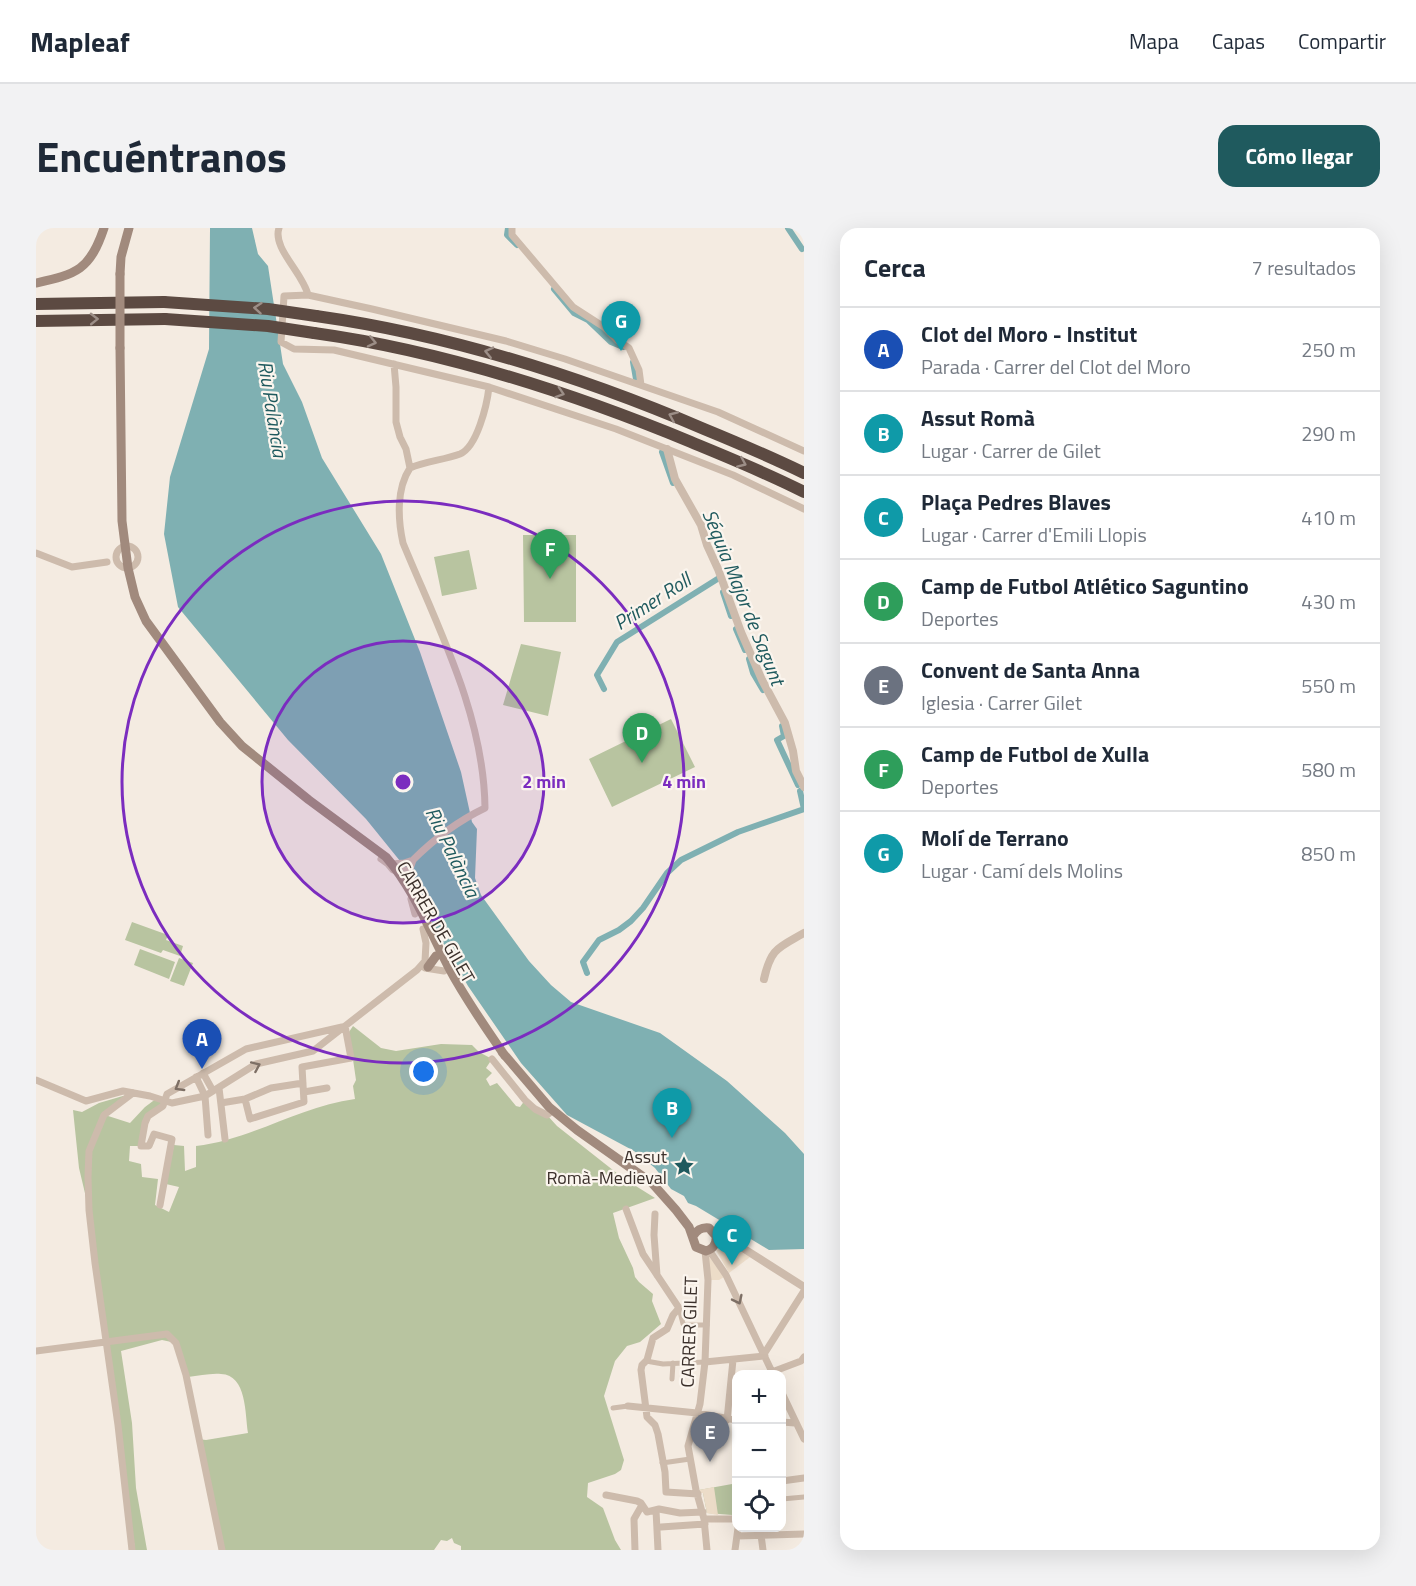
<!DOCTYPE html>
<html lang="es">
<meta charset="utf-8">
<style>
:root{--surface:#fff;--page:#f2f2f3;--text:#1f2937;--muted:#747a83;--line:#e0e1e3;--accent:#1f5a5e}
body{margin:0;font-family:"Titillium Web",sans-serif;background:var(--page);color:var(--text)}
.controls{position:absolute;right:18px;bottom:18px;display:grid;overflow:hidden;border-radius:12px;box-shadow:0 6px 24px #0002}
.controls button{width:54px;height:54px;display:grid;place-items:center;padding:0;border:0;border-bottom:2px solid var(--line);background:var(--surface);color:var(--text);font:30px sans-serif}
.you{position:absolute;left:388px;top:844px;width:21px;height:21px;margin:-15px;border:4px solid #fff;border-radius:50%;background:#1a73e8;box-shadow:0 0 0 9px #1a73e833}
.badge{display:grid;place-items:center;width:39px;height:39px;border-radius:50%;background:var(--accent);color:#fff;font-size:20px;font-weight:700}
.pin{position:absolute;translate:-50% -50px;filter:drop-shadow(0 2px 3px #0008)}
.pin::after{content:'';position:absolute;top:32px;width:21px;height:18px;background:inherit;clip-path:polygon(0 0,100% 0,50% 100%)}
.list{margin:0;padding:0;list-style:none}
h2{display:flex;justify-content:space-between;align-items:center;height:78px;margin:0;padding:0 24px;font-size:26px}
h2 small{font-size:20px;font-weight:400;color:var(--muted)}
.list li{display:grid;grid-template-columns:39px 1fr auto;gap:18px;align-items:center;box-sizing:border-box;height:84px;padding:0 24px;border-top:2px solid var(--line)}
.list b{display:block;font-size:22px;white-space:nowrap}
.list p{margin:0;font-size:20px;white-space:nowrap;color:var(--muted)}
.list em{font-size:20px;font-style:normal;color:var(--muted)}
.icon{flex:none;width:33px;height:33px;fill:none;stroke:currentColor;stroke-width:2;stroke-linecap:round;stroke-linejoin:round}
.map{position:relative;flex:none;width:768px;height:1322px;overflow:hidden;border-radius:18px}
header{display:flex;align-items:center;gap:36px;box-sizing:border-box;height:84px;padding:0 30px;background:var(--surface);border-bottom:2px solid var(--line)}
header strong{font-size:28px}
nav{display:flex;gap:33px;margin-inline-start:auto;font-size:21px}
.intro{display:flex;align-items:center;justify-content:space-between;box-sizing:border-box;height:144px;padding:0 36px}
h1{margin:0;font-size:42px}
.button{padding:15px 27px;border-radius:18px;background:var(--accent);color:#fff;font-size:21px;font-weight:700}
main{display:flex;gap:36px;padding:0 36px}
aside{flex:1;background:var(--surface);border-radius:18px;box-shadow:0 6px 24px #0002}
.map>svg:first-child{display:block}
</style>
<header>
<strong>Mapleaf</strong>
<nav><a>Mapa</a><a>Capas</a><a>Compartir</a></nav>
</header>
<div class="intro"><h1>Encuéntranos</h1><a class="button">Cómo llegar</a></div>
<main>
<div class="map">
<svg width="768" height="1322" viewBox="0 0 768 1322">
<rect width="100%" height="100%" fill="#f4ebe1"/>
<path fill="#b8c4a0" d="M487 307H540V394H488Z
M433 322 441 361 406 368 398 329Z
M485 416 525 424 512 488 467 477Z
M635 491 659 539 576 579 553 531Z
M96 694 132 707 130 712 147 718 144 728 127 722 125 725 89 712Z
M104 721 139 734 133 751 98 737Z
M143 730 157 735 148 758 134 753Z
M317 798 345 820 360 823 405 816 436 817 443 824 456 831 450 840 456 845 450 851 454 858 461 855 480 878 484 879 489 872 511 887 521 898 587 950 619 970 577 985 583 1010 597 1040 599 1049 603 1054 617 1066 616 1073 625 1096 604 1114 591 1118 579 1133 568 1168 588 1232 585 1242 579 1246 552 1255 551 1269 567 1280 579 1312 585 1322H425V1318L418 1315 416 1310 411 1313 405 1312 398 1322H186L162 1211 170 1212 212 1205C209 1186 211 1147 185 1146 174 1145 163 1148 152 1149L140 1115 126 1112 85 1123 96 1195 100 1260 111 1322H99L53 982 43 940 37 882 46 884 63 875 97 865 69 887 94 895 109 879 121 870 129 872 112 888 105 918H94L93 933 105 936 106 949 122 951 119 977 133 984 143 959 130 956 138 917 148 918 149 943 160 939V918C215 912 264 878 319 871L317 858 320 852 313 804Z
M696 1256 698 1285 696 1287 671 1285 667 1265H665L663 1262Z"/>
<path fill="#ecdcc8" d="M688 1018 696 1019 714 1029 693 1045 680 1022Z
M672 1027 688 1049 683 1052H675Z
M678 1259 682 1287 671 1285 667 1265H665L663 1262Z"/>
<path fill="#7fb0b2" d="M174 0H216L222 26 232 38 247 136 266 174 286 230 345 326 384 424 425 544 436 594 441 601 439 650 445 667 493 733 515 757 535 774 624 805 691 853 749 905 768 926V1021L733 1022 660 978 652 975 648 968 635 961 619 940 598 923 531 887 485 835 432 758 398 699 377 649 330 591 252 512 142 379 128 306 134 249 173 121Z"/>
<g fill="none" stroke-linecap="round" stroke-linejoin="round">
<path stroke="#7fb0b2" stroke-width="6" d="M472 0 471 7 481 17
M752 0 766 21
M518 61 538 85 552 92 575 114 587 119
M597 134 600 151
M626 224 637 255
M687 364 695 388
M700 401 709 422
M713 431 717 445 727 462
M568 461 561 447 581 414 683 350
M746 498 748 508 741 512 762 557
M551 745 547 734 563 712 583 702 595 693 607 680 631 645 645 632 702 604 768 581 764 563"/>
<path stroke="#cdbbac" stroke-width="5" d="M643 1080 647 1096 650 1097H671
M610 1133 627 1136 669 1134
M636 1151 637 1135
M577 1180 592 1178
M626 1235 654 1231
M746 1271 768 1269"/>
<path stroke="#cdbbac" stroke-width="7" d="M243 0C236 20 267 45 272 67
M476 0V7L537 79 568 99 581 112 593 120 603 142 605 157
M358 136 360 159V194L364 209 370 221 374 240
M768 223 682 184 529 131 470 113 336 81 272 67 248 68 245 114 258 121 298 122 453 159 580 201 697 247 768 281
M80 329a11 11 0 1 1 22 0a11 11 0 1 1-22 0Z
M0 325 36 339 71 334
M345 631 352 636 357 642 368 643 373 641
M377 632C398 611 422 593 449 580 448 487 402 400 367 315 362 292 360 261 374 240 390 233 408 232 424 226 441 219 451 177 453 159
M356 636 368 635 377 632 369 655
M375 671 379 686
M389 740 408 743
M456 831 489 872 499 881 511 887 517 882
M167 845 177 863
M160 849 169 868 172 907
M0 852 50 873 87 863 114 868 136 875 169 868 220 836 277 823 381 742 389 733 390 715 387 701
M183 860 189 911
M268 864 291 860
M209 871 214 891 268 874 266 839 315 830 309 798
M185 875 209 871 235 860 267 855
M124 977 136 911 118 906 113 918H105L109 895 112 888 127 878 131 866 210 821 306 799
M590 981 607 1026 643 1080 637 1087 631 1101 617 1110 611 1132 606 1137 605 1142 611 1189 619 1197 622 1206 629 1244 630 1264 662 1266
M619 986 618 1007 621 1047
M673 1022 690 1047 737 1146
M669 1023 672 1052 669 1134 664 1176 652 1218 660 1262 668 1291 671 1322
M0 1123 131 1106 140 1115 150 1147 186 1322
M728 1126 768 1063
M669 1134 729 1128
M736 1144 765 1133 768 1129
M746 1165 768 1211
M592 1178 661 1185 700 1192
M691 1192 697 1132
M746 1194 759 1195
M746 1253 768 1250
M700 1262V1264
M570 1267 601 1273 605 1275 611 1284 623 1281 644 1285 667 1284
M620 1282 622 1322
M668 1291H697L700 1288
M625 1299 669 1296
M725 1307 727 1322
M701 1308 768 1306
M96 1322 82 1197 59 1035 53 982 52 949 53 923 68 887 97 865
M599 1322 598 1291 606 1277
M699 1322 702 1300"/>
<path stroke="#cdbbac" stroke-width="8" d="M631 221 639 251 665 297 671 317 682 341 705 404 726 452 749 495 757 523 760 543 768 559
M728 751C735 720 742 720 768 705
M678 1005 702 1017 768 1059"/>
<path stroke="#a18a7d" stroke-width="9" d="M84 46 85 29 93 0
M0 55C41 46 54 42 68 0
M84 120 86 293 92 340 99 369 110 393 184 494 206 518 273 572 350 629C378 661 394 704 414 742 430 772 450 800 469 828
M392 739 400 728
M466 824 513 879 541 902 616 955 640 982 653 999 660 1019 670 1023C677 1021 681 1016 680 1008L673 1000C665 999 661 1002 657 1008"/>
<path stroke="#5c4a42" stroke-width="12" d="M0 76 128 74
M280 88C414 107 544 148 668 201 702 215 735 229 768 245
M0 93 129 91
M278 105C408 123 534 164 655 214 693 230 731 245 768 264"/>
<path stroke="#a18a7d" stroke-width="9" d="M84 46V120"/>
<path stroke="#5c4a42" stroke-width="12" d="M128 74 232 81 280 88
M129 91 232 98 278 105"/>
</g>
<defs><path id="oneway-chevron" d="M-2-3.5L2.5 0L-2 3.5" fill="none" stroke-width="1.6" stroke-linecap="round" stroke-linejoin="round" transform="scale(1.5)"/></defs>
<g stroke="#9c8e87">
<use href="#oneway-chevron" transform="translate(222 80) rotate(-175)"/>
<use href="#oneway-chevron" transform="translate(58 91) rotate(-1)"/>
<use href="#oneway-chevron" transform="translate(336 114) rotate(13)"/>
<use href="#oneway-chevron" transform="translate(453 124) rotate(-167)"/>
<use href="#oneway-chevron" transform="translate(524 165) rotate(18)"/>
<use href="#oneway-chevron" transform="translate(637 188) rotate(-157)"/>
<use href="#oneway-chevron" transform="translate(706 235) rotate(23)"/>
</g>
<g stroke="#7d6f65">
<use href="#oneway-chevron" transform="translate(220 838) rotate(-24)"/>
<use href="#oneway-chevron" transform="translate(143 859) rotate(149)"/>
<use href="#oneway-chevron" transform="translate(702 1072) rotate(64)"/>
</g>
<circle cx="367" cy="554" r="141" fill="#7b2cbf" fill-opacity=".12"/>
<g fill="none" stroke="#7b2cbf" stroke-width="3">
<circle cx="367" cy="554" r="141"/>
<circle cx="367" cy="554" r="281"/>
</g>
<defs>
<g id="sight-bare" transform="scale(1.62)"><path d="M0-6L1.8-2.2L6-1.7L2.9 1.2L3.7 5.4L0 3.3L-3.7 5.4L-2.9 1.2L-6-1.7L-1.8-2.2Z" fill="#1f5a5e" stroke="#fbf5ee" stroke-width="2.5" paint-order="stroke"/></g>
</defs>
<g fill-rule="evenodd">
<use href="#sight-bare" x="648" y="938"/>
</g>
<g text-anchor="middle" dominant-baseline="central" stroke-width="4.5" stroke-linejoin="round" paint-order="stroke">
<g font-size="18" fill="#3b302b" stroke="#fbf5ee">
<text transform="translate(400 694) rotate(60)">CARRER DE GILET</text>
<text transform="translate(653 1104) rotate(-88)">CARRER GILET</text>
</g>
<g font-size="18" fill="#3b302b" stroke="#fbf5ee" text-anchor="end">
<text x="631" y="928">Assut<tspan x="631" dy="21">Romà-Medieval</tspan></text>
</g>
<g font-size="20" font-style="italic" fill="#1f5a5e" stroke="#fbf5ee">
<text transform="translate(237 181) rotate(81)">Riu Palància</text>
<text transform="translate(708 369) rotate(68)">Séquia Major de Sagunt</text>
<text transform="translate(616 373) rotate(-33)">Primer Roll</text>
<text transform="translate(417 624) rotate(64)">Riu Palància</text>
</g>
</g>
<circle cx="367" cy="554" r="9" fill="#7b2cbf" stroke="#fbf5ee" stroke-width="3"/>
<g font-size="18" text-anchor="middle" font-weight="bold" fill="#7b2cbf" stroke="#fbf5ee" stroke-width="4.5" stroke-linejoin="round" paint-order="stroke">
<text x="508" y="560">2 min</text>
<text x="648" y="560">4 min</text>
</g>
</svg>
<div class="controls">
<button>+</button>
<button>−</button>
<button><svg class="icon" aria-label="locate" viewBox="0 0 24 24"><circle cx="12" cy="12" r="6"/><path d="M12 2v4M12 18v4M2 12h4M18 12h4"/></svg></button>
</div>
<div class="you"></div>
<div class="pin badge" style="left:166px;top:841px;background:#1a4fb4">A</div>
<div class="pin badge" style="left:636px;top:910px;background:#0f9aa8">B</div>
<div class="pin badge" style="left:696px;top:1037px;background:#0f9aa8">C</div>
<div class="pin badge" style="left:606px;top:535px;background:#2e9e5b">D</div>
<div class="pin badge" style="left:674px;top:1234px;background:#6b7280">E</div>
<div class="pin badge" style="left:514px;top:351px;background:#2e9e5b">F</div>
<div class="pin badge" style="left:585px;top:123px;background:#0f9aa8">G</div>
</div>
<aside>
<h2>Cerca<small>7 resultados</small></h2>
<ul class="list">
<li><span class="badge" style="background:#1a4fb4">A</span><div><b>Clot del Moro - Institut</b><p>Parada · Carrer del Clot del Moro</p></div><em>250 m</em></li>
<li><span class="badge" style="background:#0f9aa8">B</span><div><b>Assut Romà</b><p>Lugar · Carrer de Gilet</p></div><em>290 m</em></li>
<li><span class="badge" style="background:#0f9aa8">C</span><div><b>Plaça Pedres Blaves</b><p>Lugar · Carrer d'Emili Llopis</p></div><em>410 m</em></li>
<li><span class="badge" style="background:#2e9e5b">D</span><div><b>Camp de Futbol Atlético Saguntino</b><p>Deportes</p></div><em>430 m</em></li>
<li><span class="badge" style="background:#6b7280">E</span><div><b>Convent de Santa Anna</b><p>Iglesia · Carrer Gilet</p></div><em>550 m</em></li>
<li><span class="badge" style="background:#2e9e5b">F</span><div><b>Camp de Futbol de Xulla</b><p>Deportes</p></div><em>580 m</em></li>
<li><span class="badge" style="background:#0f9aa8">G</span><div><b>Molí de Terrano</b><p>Lugar · Camí dels Molins</p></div><em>850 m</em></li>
</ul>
</aside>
</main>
